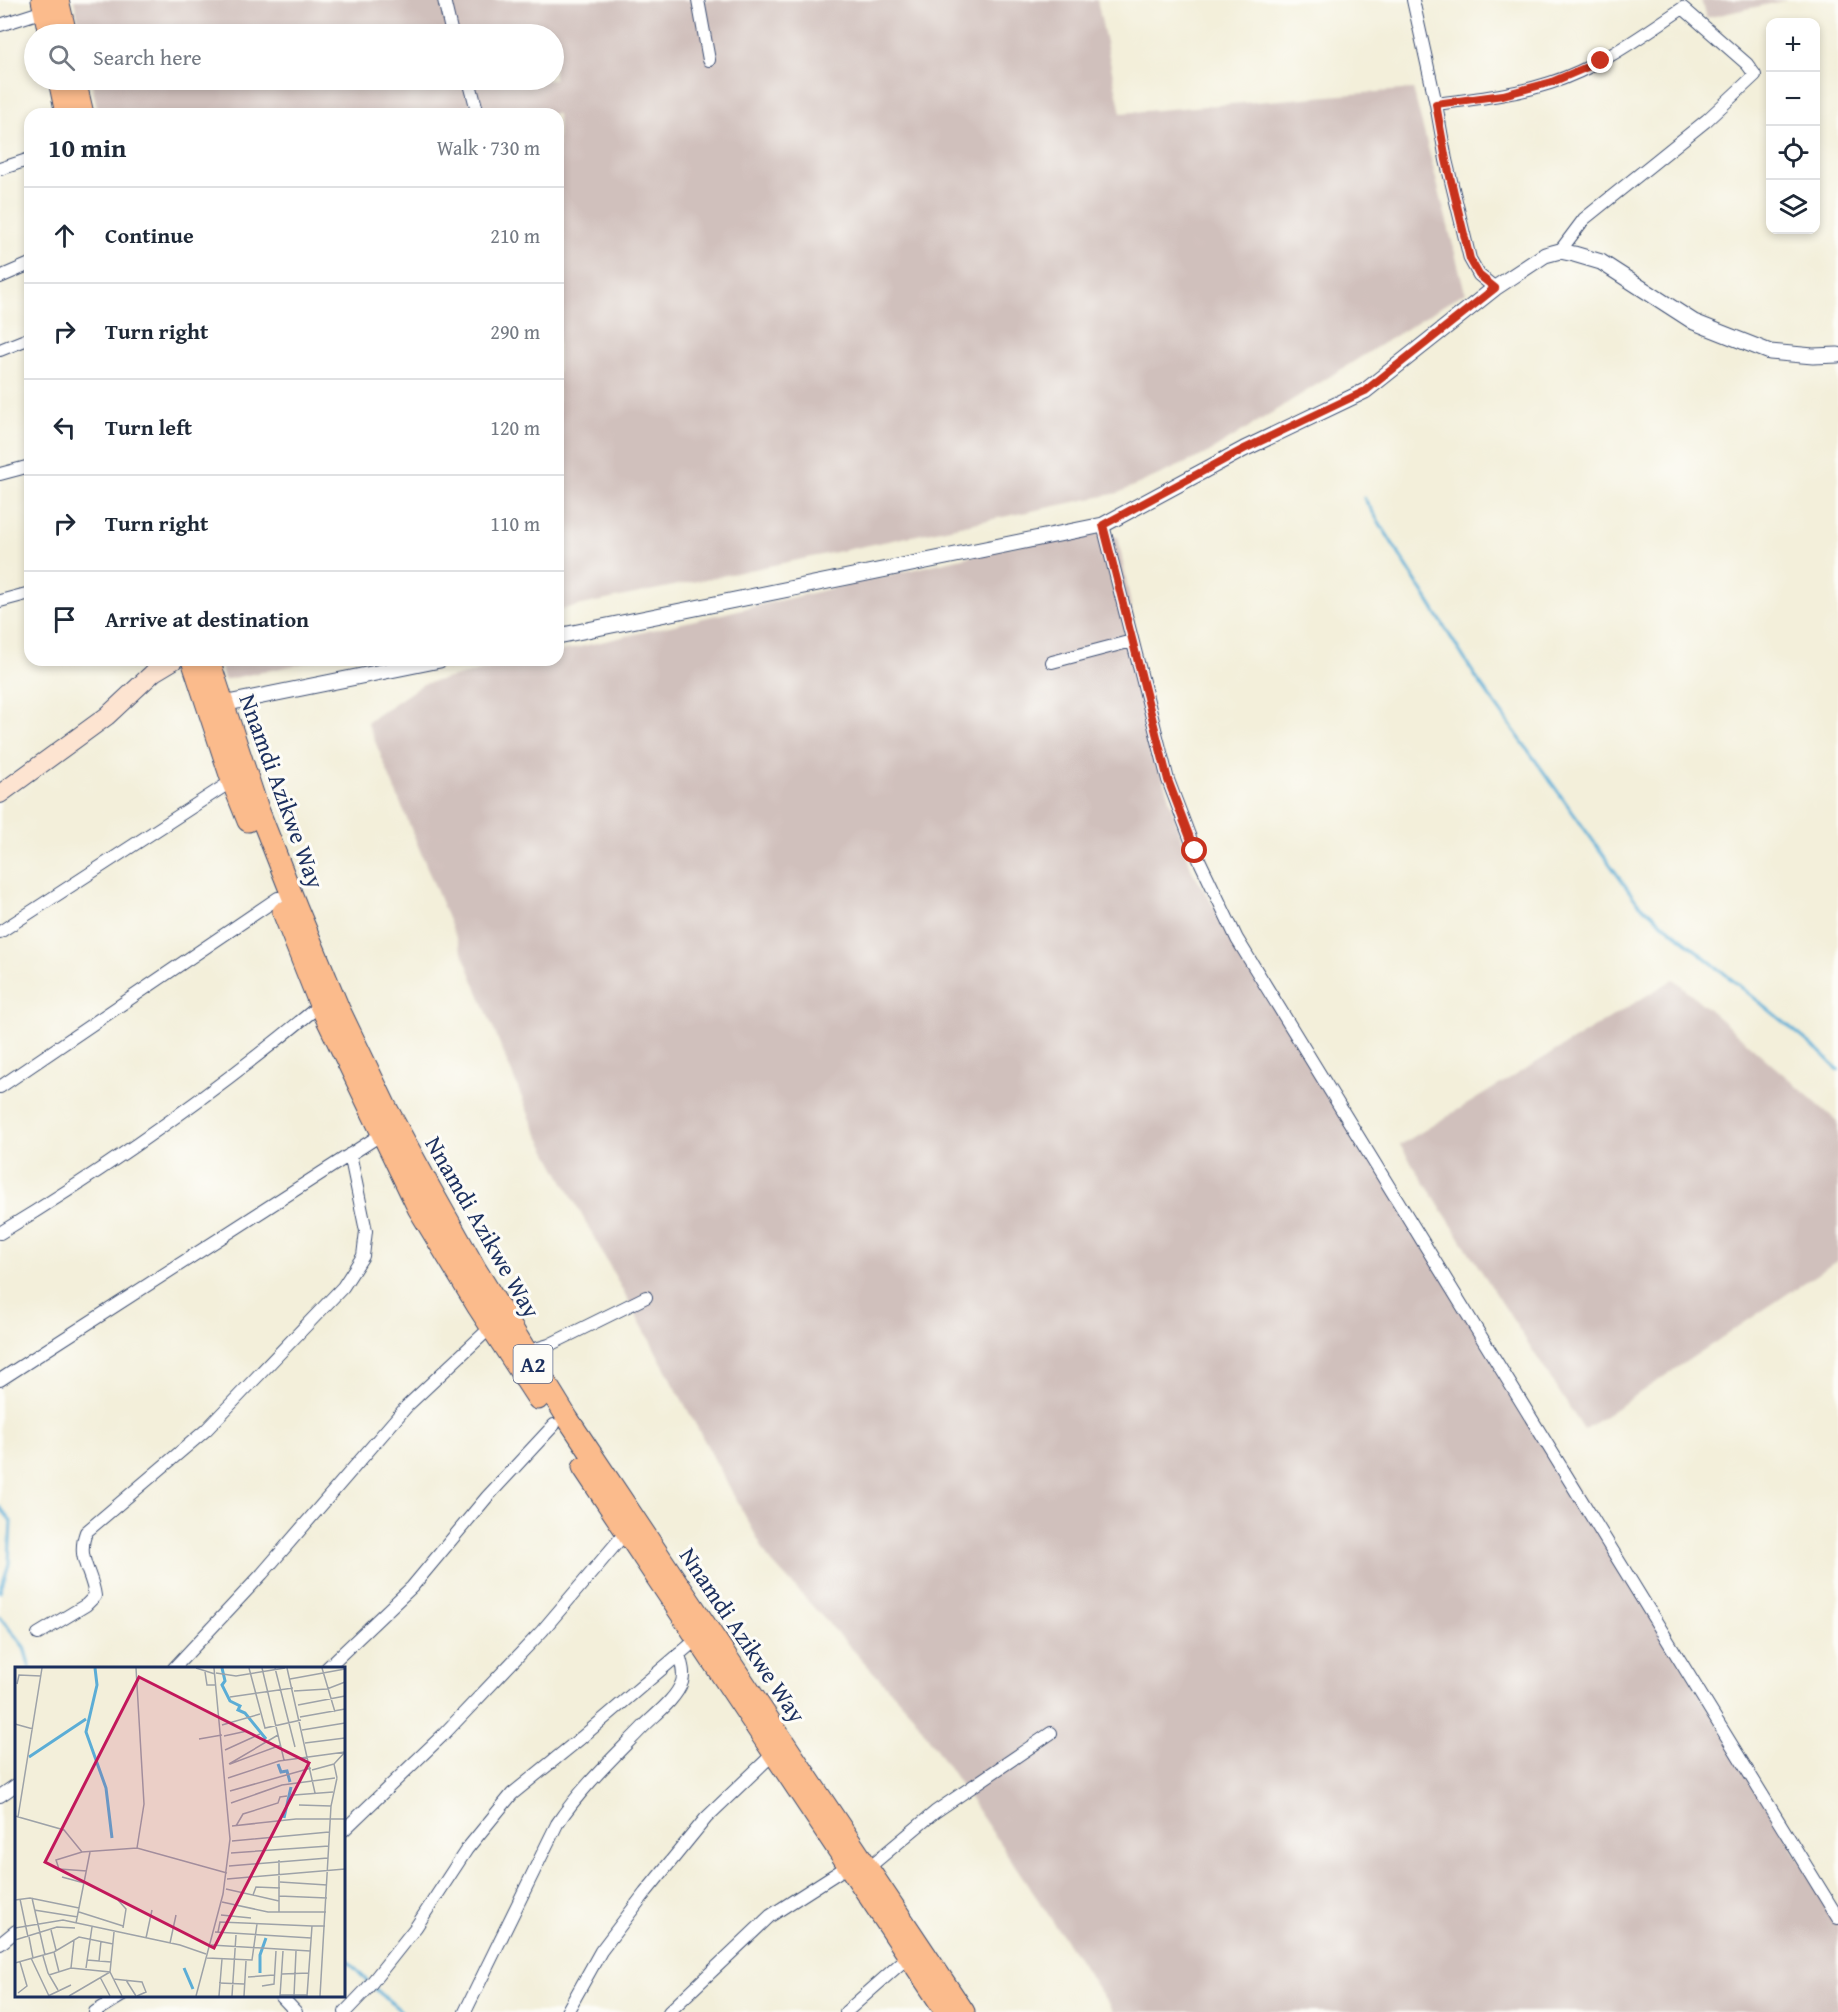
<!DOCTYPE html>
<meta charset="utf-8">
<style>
:root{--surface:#fff;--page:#f2f2f3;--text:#1f2937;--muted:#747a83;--line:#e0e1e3}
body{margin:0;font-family:"Gentium Book Plus",serif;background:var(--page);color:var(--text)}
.controls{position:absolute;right:18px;top:18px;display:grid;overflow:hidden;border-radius:12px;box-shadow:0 3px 9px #0003}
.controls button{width:54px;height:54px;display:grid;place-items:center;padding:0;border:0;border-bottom:2px solid var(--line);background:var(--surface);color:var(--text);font:30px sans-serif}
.stop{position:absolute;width:18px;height:18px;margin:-14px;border:4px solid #c8321e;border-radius:50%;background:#fff}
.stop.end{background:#c8321e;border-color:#fff;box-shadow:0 2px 6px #0008}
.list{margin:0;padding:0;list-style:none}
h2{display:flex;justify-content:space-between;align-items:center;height:78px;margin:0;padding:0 24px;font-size:26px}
h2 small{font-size:20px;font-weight:400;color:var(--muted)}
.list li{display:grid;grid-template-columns:39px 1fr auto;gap:18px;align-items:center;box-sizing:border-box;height:96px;padding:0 24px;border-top:2px solid var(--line)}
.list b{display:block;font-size:22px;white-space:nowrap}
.list em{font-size:20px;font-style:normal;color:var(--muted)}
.icon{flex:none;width:33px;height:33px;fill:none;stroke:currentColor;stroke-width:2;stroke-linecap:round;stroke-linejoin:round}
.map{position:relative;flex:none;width:1838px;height:2012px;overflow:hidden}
.search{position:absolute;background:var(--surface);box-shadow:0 3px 9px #0003;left:24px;top:24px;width:540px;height:66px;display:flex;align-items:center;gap:15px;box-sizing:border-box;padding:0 21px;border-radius:33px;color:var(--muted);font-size:22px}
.panel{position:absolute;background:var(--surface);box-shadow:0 3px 9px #0003;left:24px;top:108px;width:540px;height:558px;border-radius:18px}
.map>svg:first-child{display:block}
</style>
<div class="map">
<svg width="1838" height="2012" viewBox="0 0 1838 2012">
<rect width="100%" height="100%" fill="#fdfcf7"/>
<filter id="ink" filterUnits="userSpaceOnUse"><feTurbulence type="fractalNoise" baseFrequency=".0167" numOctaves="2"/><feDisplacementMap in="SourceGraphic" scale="12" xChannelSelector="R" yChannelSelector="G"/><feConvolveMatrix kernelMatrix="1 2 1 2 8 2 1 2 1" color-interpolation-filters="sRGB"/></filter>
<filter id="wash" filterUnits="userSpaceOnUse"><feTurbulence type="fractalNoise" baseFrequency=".008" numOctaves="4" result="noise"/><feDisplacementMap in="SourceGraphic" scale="24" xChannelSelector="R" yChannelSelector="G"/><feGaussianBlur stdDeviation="1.35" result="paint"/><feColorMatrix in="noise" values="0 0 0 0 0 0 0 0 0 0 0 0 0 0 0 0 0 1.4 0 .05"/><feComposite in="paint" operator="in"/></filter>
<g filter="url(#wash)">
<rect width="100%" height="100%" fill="#f3efda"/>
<path fill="#d0c0bc" d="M74 0H1097L1121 113 1413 89 1465 292 1206 454 1118 493 558 610V114H98L91 80H554V34H81Z
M1701 0H1787L1706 18Z
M1078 531 1118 537 1164 782 1192 871 1555 1453 1838 1923V2012H1114L913 1715 768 1558 534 1127 367 722 423 684 526 660H558V652Z
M219 660H318L224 680Z
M1674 979 1838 1122V1260L1584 1430 1400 1145Z"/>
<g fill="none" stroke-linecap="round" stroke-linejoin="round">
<path stroke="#5badd6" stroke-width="3" d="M1364 498 1477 679 1637 902 1818 1050 1838 1070
M0 1507 11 1521 9 1564 0 1592
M0 1617 24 1647 30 1668
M344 1957 368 1982
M372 1986 402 2012"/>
</g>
</g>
<g filter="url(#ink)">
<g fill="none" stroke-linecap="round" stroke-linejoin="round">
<g stroke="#3b4c71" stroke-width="14">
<path id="minor" d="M444 0 452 34
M698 0 709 60
M1413 0 1436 104 1446 160 1470 259 1479 275 1495 288
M0 25 44 11
M469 80 478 114
M1436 104C1475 99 1513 95 1550 83 1598 68 1641 36 1683 8L1747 64 1755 75 1707 120 1584 219 1560 251
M0 169 30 159
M0 277 30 264
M0 350 30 338
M0 474 30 466
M1103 525 1168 780 1195 851 1237 939 1838 1918
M0 601 30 593
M1052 662 1132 641
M0 932 232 781
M0 1087 278 898
M0 1233C112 1165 219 1089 320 1005
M525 1352 549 1345 646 1297
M0 1380 382 1134
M38 1634 86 1605 95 1596C92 1571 76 1559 86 1532L206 1430 343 1287 363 1256 366 1231 350 1154
M174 1668 262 1574 407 1406 491 1327
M327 1668 412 1587 487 1497 554 1425
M0 1796 16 1785
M344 1830 444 1734 542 1631 626 1532
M868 1868 935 1812 1051 1733
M0 1944 16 1931
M281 1996 296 2012
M95 2012 121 1996
M345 2012 366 1990 416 1927 467 1849 512 1794 581 1738 697 1639
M465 2012 557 1824C581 1788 613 1758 643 1727 656 1714 676 1699 682 1682 685 1672 681 1663 679 1654
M567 2012 601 1951 645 1893 706 1818 774 1753
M669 2012 770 1916 848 1866
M846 2012 909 1956"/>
</g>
<g stroke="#3b4c71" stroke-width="17">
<path id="tertiary" d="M558 636 1103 525 1244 449 1365 391 1495 288 1545 255 1560 251 1574 254 1601 262 1694 322 1770 352 1813 356 1838 355
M223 704 440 660"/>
</g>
<g stroke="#3b4c71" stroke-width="20">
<path id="secondary" d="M0 794 107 716 154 672 174 660"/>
</g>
<g stroke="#3b4c71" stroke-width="23">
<path id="trunk" d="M42 0 49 34
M58 0 66 34
M59 80 66 114
M75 80 83 114
M192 660 232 781 248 821
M209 660 258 809 297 908 339 1009 386 1107 430 1188 475 1268 568 1419 964 2012
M283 912 320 1005 418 1208 478 1307 538 1399
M583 1467 946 2012"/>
</g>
<use href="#minor" stroke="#fff" stroke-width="12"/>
<use href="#tertiary" stroke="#fff" stroke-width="15"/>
<use href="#secondary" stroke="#fde4d1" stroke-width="18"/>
<use href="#trunk" stroke="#fbbb8c" stroke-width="21"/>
</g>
</g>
<g fill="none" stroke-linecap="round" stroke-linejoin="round" filter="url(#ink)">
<path stroke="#c8321e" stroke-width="8" d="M1195 851 1168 780 1103 525 1244 449 1365 391 1495 288 1479 275 1470 259 1446 160 1436 104 1503 95 1552 82 1601 61"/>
</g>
<g text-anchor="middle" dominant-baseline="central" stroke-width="6" stroke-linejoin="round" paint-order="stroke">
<rect fill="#fdfcf7" stroke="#5f6c8c" stroke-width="1.5" x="513.5" y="1345" width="39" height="38" rx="4.5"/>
<g font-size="22" font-weight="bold" fill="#1b2f5e">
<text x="533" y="1364">A2</text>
</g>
<g font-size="24" fill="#1b2f5e" stroke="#fdfcf7">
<text transform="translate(282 791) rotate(70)">Nnamdi Azikwe Way</text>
<text transform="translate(483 1227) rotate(60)">Nnamdi Azikwe Way</text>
<text transform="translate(743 1635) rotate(56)">Nnamdi Azikwe Way</text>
</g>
</g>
<g transform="translate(15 1667)">
<rect width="330" height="330" fill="#f3efda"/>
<path fill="none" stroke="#5badd6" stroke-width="3" d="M80 1 82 18 71 65 91 121 97 171M207 1 210 14 207 18 215 34 225 39 223 43 230 46 251 72M14 90 71 52M263 97 266 105 272 104 275 115M269 151 276 120M169 301 178 322M245 306V288L251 271"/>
<path fill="none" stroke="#9da2a8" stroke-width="1.5" d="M121 1 129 137 122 181M181 1 200 7M234 1 250 61 286 53M247 1 269 93M260 1 280 80M272 1 300 126M307 1 320 45M190 5 192 18H201M201 6 221 9 270 1M275 12 330 2M2 17 4 8 26 9M279 24 312 22 330 15M215 30 278 21M283 38 330 29M285 50 330 42M0 57 18 62M207 58 245 47M287 63 330 56M209 69 232 64M184 72 207 68M290 76 330 71M210 83 245 67M214 97 263 68M215 97 266 78M297 103 319 97M213 111 264 94 330 85M322 111 319 97 330 85M215 124 296 101M279 128 318 125M216 136 267 118 320 111M284 138 316 139M0 149 49 163 67 185 122 181 212 206M3 150 27 1M217 159 281 152H330M221 159 228 147 263 136 265 130 272 129M217 174 314 165M67 185 41 193 44 202 72 204M216 186 314 179M214 199 313 191M47 210 69 216M212 212 330 202M265 215 312 218M211 222 264 234M238 228 241 220 265 221M264 229 312 231M17 231 30 288M5 232 13 270M0 233 15 231 64 241M103 233 111 242 108 261M207 235 253 245H311M19 243 63 250M64 245 108 259M264 245V193M206 248 236 251M61 256 75 185M0 261 48 253 165 278 191 287M36 263 41 283M200 265 296 271M203 265 205 255 297 259M14 270 18 291M131 271 137 243M0 273 42 260 60 261M155 276 161 248M196 278 295 284M39 285 44 305M28 289 33 306 43 323M16 291 34 329M192 291 237 293 242 257M72 293 96 295M84 294 86 274M0 296 39 285 64 270 98 277M56 301 59 273M71 301 77 260M267 307 294 306M34 308 56 301 95 305 107 329M85 310 95 329M233 310 259 308M98 312 127 315 131 325 122 329M111 313 121 329M204 316 229 317M247 319 259 317 261 284M3 326 12 319 5 295M265 328H292M33 329 56 318M54 329 95 305 99 265M181 329 208 227 215 172 199 1M204 329 207 292M217 329 221 268M229 329 231 294M265 329 268 284M279 329 281 284M292 329 297 259H310M305 329 316 139 322 111"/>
<path fill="#c2185b" fill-opacity="0.15" stroke="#c2185b" stroke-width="3" d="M124 10 294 96 199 281 30 195Z"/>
<rect width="330" height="330" fill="none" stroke="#1b2f5e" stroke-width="3"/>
</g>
</svg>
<div class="controls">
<button>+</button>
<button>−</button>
<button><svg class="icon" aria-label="locate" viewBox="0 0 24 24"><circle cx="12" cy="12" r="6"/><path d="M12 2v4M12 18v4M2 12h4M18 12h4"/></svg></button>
<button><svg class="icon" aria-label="layers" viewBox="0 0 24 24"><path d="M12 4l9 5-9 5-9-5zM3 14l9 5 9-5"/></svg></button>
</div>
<div class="stop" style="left:1195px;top:851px"></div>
<div class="stop end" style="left:1601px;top:61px"></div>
<div class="search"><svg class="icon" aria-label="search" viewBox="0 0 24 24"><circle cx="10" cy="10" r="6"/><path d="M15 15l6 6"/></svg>Search here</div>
<section class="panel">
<h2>10 min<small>Walk · 730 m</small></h2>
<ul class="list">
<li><svg class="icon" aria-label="ahead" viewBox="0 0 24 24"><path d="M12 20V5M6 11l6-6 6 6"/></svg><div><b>Continue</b></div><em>210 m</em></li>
<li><svg class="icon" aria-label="right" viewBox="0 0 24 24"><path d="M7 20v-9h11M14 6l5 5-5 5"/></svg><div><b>Turn right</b></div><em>290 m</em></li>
<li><svg class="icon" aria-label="left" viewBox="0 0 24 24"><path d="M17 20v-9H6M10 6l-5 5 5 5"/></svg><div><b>Turn left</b></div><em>120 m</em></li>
<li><svg class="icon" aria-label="right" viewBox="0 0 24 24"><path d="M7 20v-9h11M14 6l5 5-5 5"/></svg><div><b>Turn right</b></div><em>110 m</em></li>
<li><svg class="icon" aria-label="arrive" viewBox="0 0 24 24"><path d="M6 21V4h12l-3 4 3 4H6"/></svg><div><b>Arrive at destination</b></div></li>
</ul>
</section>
</div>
